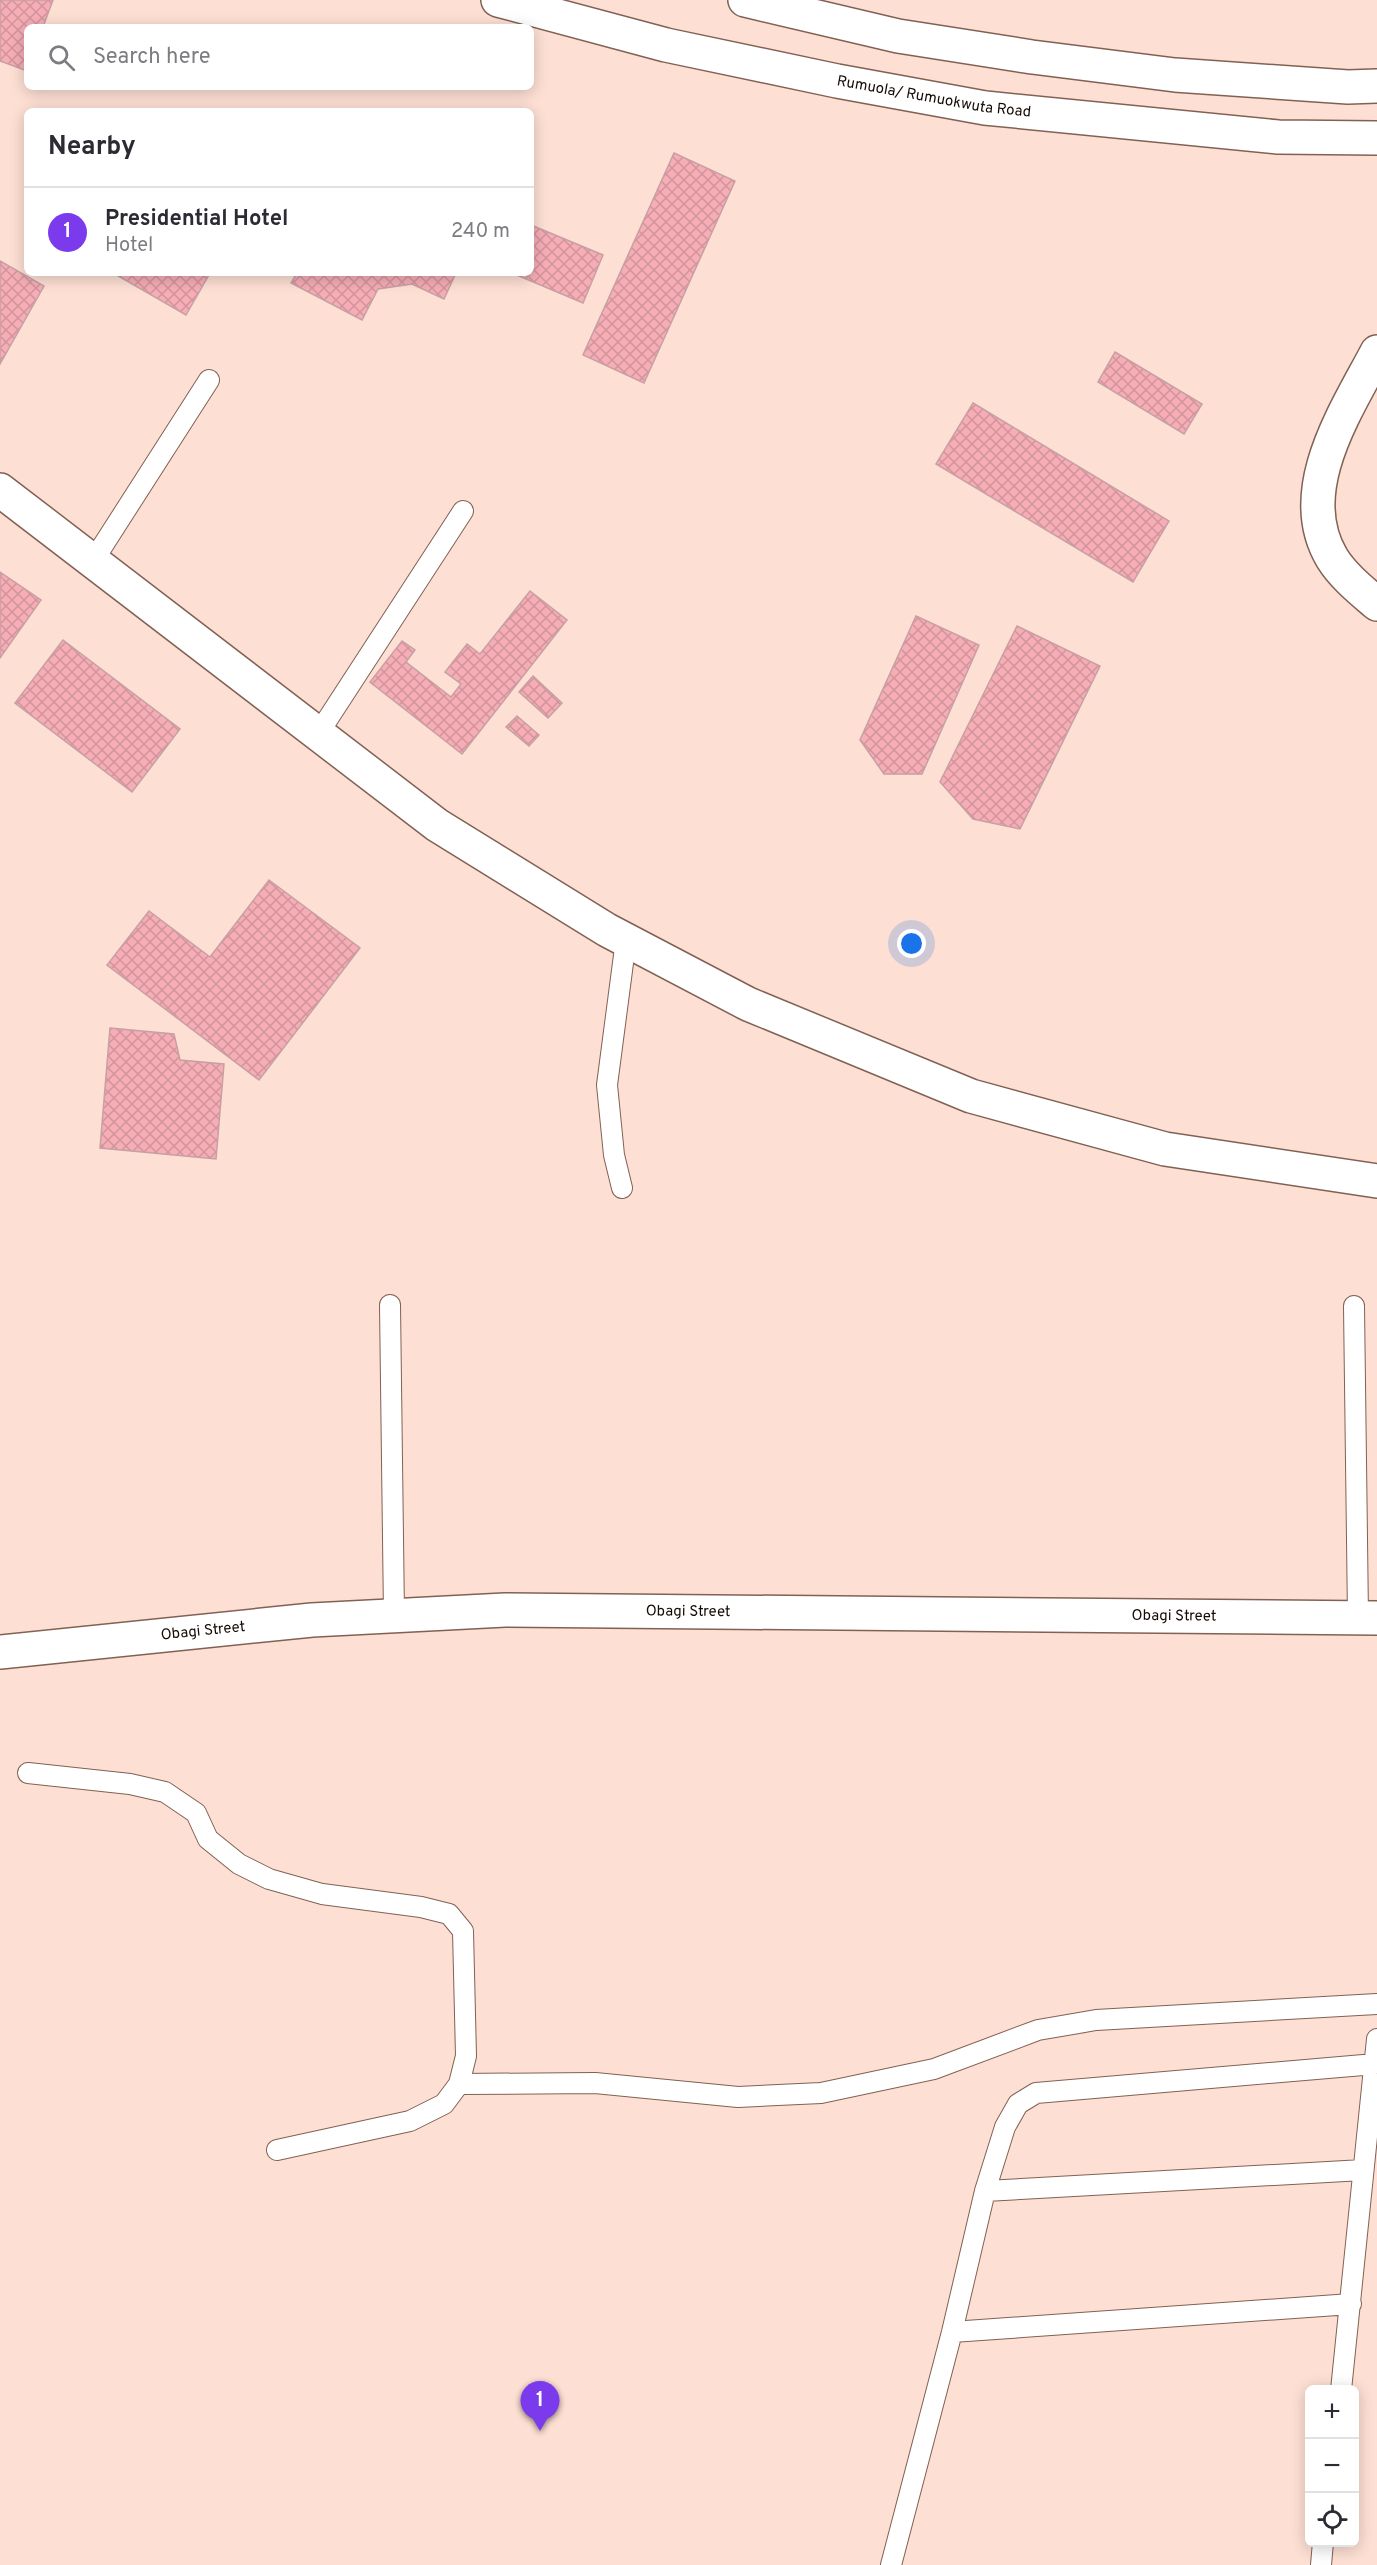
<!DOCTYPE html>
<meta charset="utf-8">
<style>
:root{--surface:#fff;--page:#f2f2f3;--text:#2b2b33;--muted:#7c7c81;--line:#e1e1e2;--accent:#7c3aed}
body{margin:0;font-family:Overpass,sans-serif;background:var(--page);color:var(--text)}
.controls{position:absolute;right:18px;bottom:18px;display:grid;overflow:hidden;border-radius:9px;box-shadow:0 3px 15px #0003}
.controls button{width:54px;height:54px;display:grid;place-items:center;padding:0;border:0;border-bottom:2px solid var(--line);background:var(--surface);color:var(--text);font:30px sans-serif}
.you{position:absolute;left:912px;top:944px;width:21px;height:21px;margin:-15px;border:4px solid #fff;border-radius:50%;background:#1a73e8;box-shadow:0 0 0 9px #1a73e833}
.badge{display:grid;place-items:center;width:39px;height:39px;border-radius:50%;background:var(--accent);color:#fff;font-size:20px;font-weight:700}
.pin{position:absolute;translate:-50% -50px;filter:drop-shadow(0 2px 3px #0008)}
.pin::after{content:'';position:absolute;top:32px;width:21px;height:18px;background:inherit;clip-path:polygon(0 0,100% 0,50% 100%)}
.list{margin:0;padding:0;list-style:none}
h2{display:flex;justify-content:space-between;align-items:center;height:78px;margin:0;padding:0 24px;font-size:26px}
h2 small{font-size:20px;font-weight:400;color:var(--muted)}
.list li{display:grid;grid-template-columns:39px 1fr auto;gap:18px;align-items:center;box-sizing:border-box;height:90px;padding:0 24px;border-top:2px solid var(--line)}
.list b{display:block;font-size:22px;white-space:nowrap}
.list p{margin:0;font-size:20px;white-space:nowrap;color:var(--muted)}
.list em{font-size:20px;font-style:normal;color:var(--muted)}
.icon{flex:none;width:33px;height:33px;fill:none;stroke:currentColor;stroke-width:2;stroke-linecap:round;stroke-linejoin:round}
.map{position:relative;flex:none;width:1377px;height:2565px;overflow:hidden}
.search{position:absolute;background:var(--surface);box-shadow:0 3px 15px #0003;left:24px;top:24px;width:510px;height:66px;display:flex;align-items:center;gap:15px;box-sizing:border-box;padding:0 21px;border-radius:9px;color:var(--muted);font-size:22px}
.panel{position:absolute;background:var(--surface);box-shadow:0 3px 15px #0003;left:24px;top:108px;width:510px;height:168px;border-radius:9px}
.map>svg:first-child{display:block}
</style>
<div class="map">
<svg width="1377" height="2565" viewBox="0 0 1377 2565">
<defs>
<pattern id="building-cross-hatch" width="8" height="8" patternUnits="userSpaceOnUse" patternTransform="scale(1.5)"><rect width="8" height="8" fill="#f6adb6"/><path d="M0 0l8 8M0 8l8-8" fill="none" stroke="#d2949b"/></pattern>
</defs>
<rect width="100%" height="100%" fill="#fddfd3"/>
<path fill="url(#building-cross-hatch)" stroke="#c7a0a5" stroke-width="1.5" d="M0 0H53L43 27H27V71L0 61Z
M674 153 735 181 644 383 583 355Z
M531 225 603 255 583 303 512 273H531Z
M0 261 44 286 0 364Z
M113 273H210L186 315Z
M297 273H456L444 299 412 284 378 289 362 320 291 283Z
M1115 352 1202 404 1184 434 1098 382Z
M973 403 1169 521 1133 582 936 464Z
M0 572 41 600 0 658Z
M530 591 567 620 462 754 370 682 402 641 415 650 406 662 451 697 461 684 445 672 467 644 480 654Z
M916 616 979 645 922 774H884L860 740Z
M1017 626 1100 666 1020 829 973 819 940 782Z
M63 640 180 729 132 792 15 703Z
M533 676 562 703 548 718 519 692Z
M517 716 539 735 529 746 506 727Z
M269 880 360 948 259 1080 107 965 149 911 210 957Z
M110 1028 174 1034 180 1060 224 1064 216 1159 100 1148Z"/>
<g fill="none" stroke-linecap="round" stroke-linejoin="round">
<g stroke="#816154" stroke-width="22">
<path id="lane" d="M93 561 209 380
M318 734 463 511
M622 1188 614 1155 607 1085 626 940
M390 1305 394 1615
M1354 1306 1358 1617
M28 1773 130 1784 165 1792 196 1813 208 1839 239 1864 269 1879 322 1894 421 1907 449 1914 463 1931 466 2056 459 2084 444 2104 410 2121 277 2150
M459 2084 595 2083 738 2097 821 2093 934 2069 1038 2030 1096 2020 1377 2004
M985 2191 1363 2170
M952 2332 1351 2304
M1341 2390 1377 2039
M891 2565 952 2332 985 2191 1005 2127 1018 2104 1036 2093 1375 2064
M1321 2565 1323 2542"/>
</g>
<g stroke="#816154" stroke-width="36">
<g id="street">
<path d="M1377 352C1346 411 1292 491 1332 558 1343 576 1362 591 1377 604"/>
<path d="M0 490 437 825 607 930 748 1004 971 1096 1165 1149 1377 1181"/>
<path id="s1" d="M0 1652 312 1620 505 1610 1377 1618"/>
</g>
</g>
<g stroke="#816154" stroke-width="36">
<g id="primary">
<path id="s2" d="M498 0 666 45 837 81 985 108 1278 137 1377 138"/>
<path d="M745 0 898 36 1032 57 1175 75 1348 87 1377 86"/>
</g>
</g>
<use href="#lane" stroke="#fff" stroke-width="20"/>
<use href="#street" stroke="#fff" stroke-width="33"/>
<use href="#primary" stroke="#fff" stroke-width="33"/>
</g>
<g text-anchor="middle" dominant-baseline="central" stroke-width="6" stroke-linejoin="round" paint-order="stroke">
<g font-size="15" fill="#150a06" stroke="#fddfd3">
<text stroke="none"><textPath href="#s2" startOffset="447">Rumuola/ Rumuokwuta Road</textPath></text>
<text stroke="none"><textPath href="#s1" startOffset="690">Obagi Street</textPath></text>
<text stroke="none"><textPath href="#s1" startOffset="1176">Obagi Street</textPath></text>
<text stroke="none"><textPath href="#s1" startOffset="204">Obagi Street</textPath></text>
</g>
</g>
</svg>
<div class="controls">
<button>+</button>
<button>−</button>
<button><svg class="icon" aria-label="locate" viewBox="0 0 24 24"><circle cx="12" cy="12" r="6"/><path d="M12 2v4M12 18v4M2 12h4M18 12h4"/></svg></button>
</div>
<div class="you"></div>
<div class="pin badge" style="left:540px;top:2431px">1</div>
<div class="search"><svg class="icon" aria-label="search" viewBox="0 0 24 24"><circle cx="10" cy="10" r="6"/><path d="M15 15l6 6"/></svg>Search here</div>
<section class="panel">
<h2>Nearby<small></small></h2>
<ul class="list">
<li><span class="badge">1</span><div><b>Presidential Hotel</b><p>Hotel</p></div><em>240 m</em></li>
</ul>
</section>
</div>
